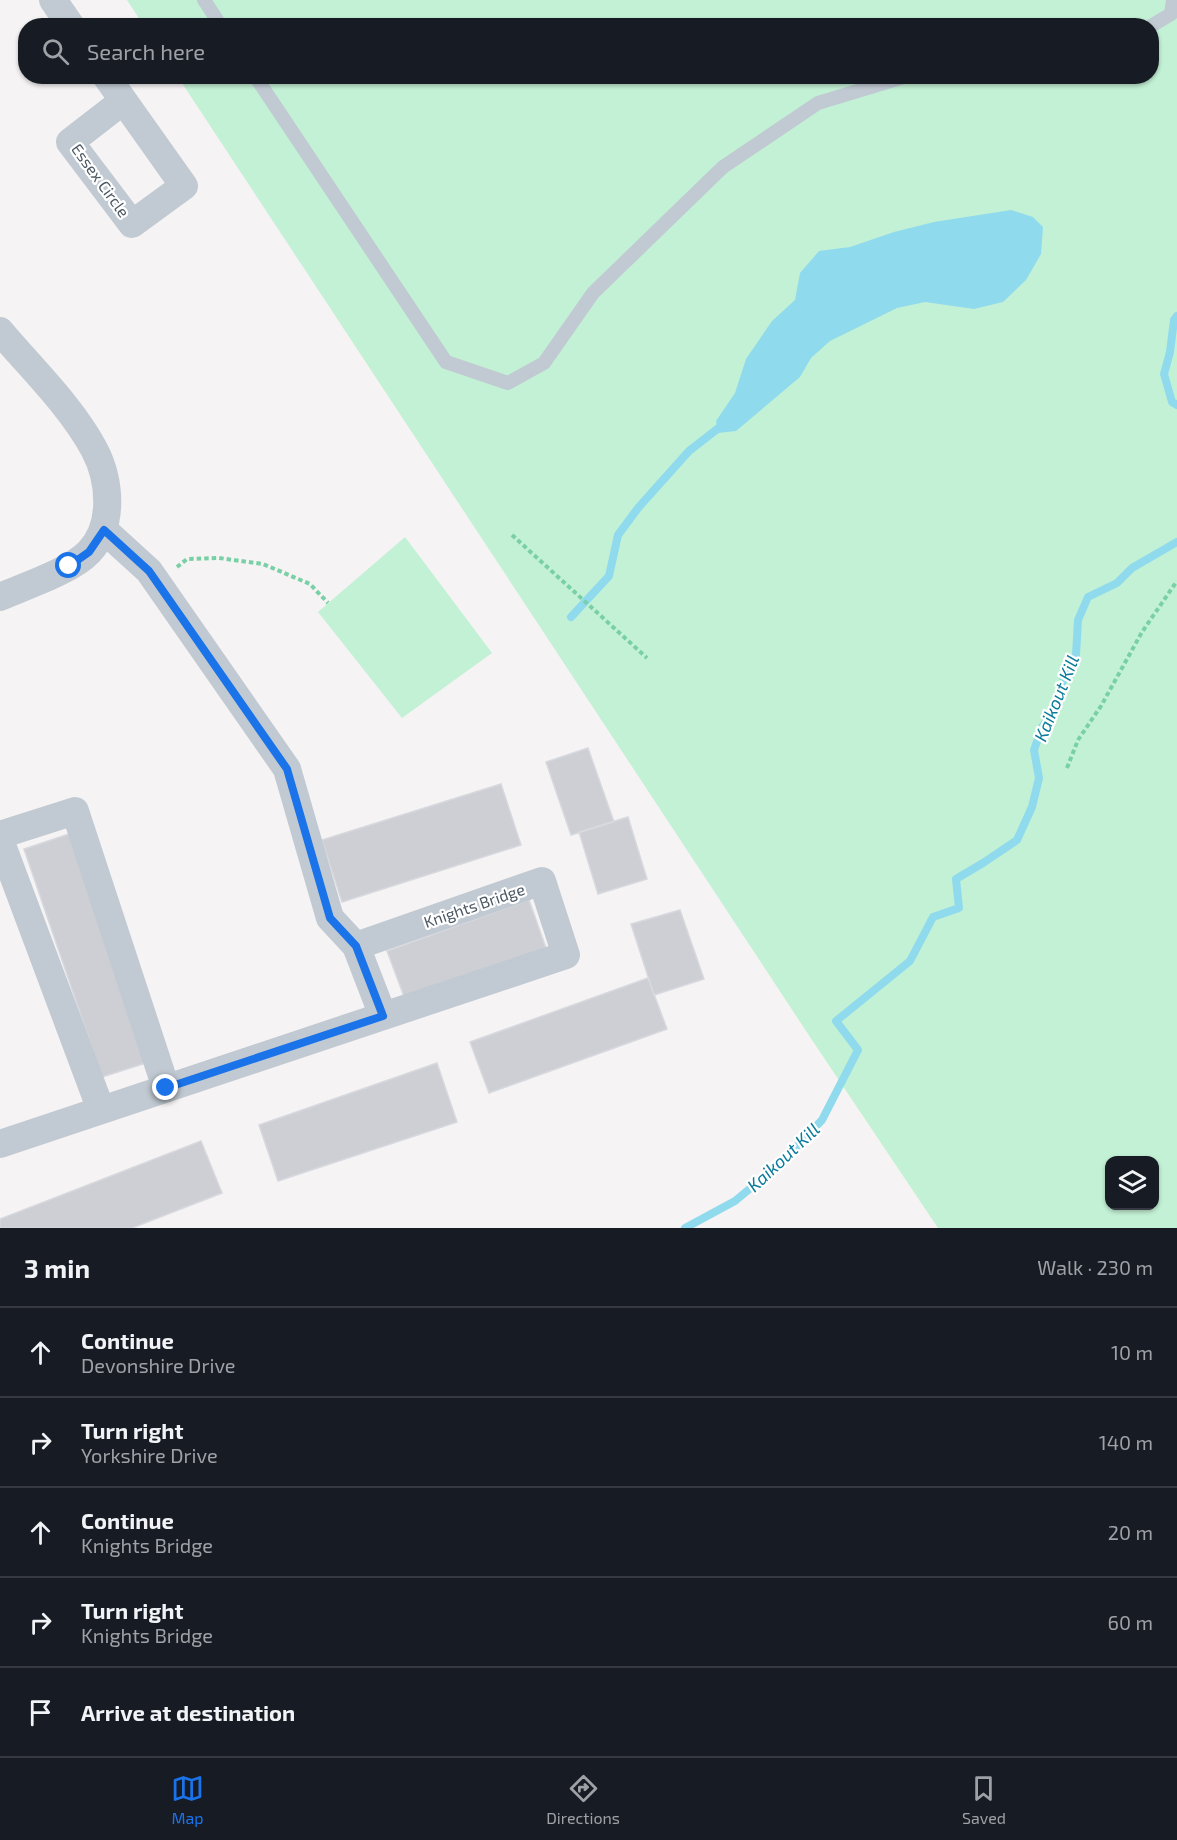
<!DOCTYPE html>
<meta charset="utf-8">
<style>
:root{--surface:#171b24;--page:#20242c;--text:#f1f3f6;--muted:#9ea1a6;--line:#363941;--accent:#1a73e8}
body{margin:0;font-family:"Exo 2",sans-serif;background:var(--page);color:var(--text)}
.controls{position:absolute;right:18px;bottom:18px;display:grid;overflow:hidden;border-radius:12px;box-shadow:0 2px 4px #0004}
.controls button{width:54px;height:54px;display:grid;place-items:center;padding:0;border:0;border-bottom:2px solid var(--line);background:var(--surface);color:var(--text);font:30px sans-serif}
.stop{position:absolute;width:18px;height:18px;margin:-14px;border:4px solid #1a73e8;border-radius:50%;background:#fff}
.stop.end{background:#1a73e8;border-color:#fff;box-shadow:0 2px 6px #0008}
.list{margin:0;padding:0;list-style:none}
h2{display:flex;justify-content:space-between;align-items:center;height:78px;margin:0;padding:0 24px;font-size:26px}
h2 small{font-size:20px;font-weight:400;color:var(--muted)}
.list li{display:grid;grid-template-columns:39px 1fr auto;gap:18px;align-items:center;box-sizing:border-box;height:90px;padding:0 24px;border-top:2px solid var(--line)}
.list b{display:block;font-size:22px;white-space:nowrap}
.list p{margin:0;font-size:20px;white-space:nowrap;color:var(--muted)}
.list em{font-size:20px;font-style:normal;color:var(--muted)}
.icon{flex:none;width:33px;height:33px;fill:none;stroke:currentColor;stroke-width:2;stroke-linecap:round;stroke-linejoin:round}
.map{position:relative;flex:none;width:1177px;height:1228px;overflow:hidden}
.search{position:absolute;background:var(--surface);box-shadow:0 2px 4px #0004;left:18px;right:18px;top:18px;height:66px;display:flex;align-items:center;gap:15px;box-sizing:border-box;padding:0 21px;border-radius:24px;color:var(--muted);font-size:22px}
.sheet{height:528px;background:var(--surface)}
nav{display:flex;justify-content:space-around;align-items:center;box-sizing:border-box;height:84px;border-top:2px solid var(--line);background:var(--surface);font-size:16px;color:var(--muted)}
nav a{display:grid;justify-items:center;gap:3px}
nav .on{color:var(--accent)}
.map>svg:first-child{display:block}
</style>
<div class="map">
<svg width="1177" height="1228" viewBox="0 0 1177 1228">
<rect width="100%" height="100%" fill="#f5f3f3"/>
<path fill="#c3f1d5" fill-rule="evenodd" d="M127 0H1177V1228H938L812 1040 178 77 1152 76V26H144ZM1110 1160H1154V1206H1110Z
M405 537 492 653 402 718 318 612Z"/>
<path fill="#90daee" d="M1011 210 1033 217 1043 227 1041 254 1026 280 1003 302 974 309 925 302 897 308 830 341 811 358 800 377 736 431 718 433 716 421 735 393 746 359 772 321 795 300 800 273 819 251 850 247 894 232 934 222Z"/>
<g fill="none" stroke-linecap="round" stroke-linejoin="round">
<path stroke="#90daee" stroke-width="8" d="M1177 316 1174 320 1170 352 1164 374 1172 402 1177 405
M571 617 609 576 618 535 638 508 689 451 725 423
M685 1228 735 1201 783 1161 822 1120 858 1050 836 1021 910 961 933 917 959 908 956 879 983 863 1017 840 1032 807 1039 778 1034 750 1042 727 1055 709 1063 681 1076 655 1078 620 1088 597 1117 583 1132 568 1177 542"/>
</g>
<path fill="#cdcfd5" stroke="#d7d9de" stroke-width="1.5" d="M588 748 614 822 571 835 546 762Z
M501 784 521 845 342 902 322 840Z
M628 817 647 879 598 894 579 832Z
M69 834 146 1063 102 1077 24 849Z
M529 900 546 948 405 999 387 951Z
M680 910 704 979 654 995 631 924Z
M648 978 667 1029 489 1093 470 1042Z
M437 1063 457 1122 278 1181 259 1125Z
M201 1141 222 1193 132 1228H0V1219Z"/>
<g fill="none" stroke-linecap="round" stroke-linejoin="round">
<path stroke="#7ad0a6" stroke-width="4" stroke-dasharray="4.5 3" stroke-linecap="butt" d="M512 535 647 658
M177 567 187 559 219 558 263 564 310 584 328 603
M1067 768 1078 740 1101 706 1142 632 1177 581"/>
<path stroke="#c1cad2" stroke-width="14" d="M204 0 221 26
M1151 26 1171 14 1173 0
M255 76 446 362 508 383 544 363 593 293 723 167 818 103 907 76"/>
<path stroke="#c1cad2" stroke-width="28" d="M53 0 71 26
M106 76 184 186 132 224 70 142 123 101
M0 331C31 368 71 406 94 449 110 479 115 525 89 552 71 571 25 586 0 597
M104 530 149 571 287 769 330 918 356 946
M0 835 75 811 166 1088
M0 840 101 1110
M0 1144 566 955 542 881 356 946 383 1016"/>
</g>
<g fill="none" stroke-linecap="round" stroke-linejoin="round">
<path stroke="#1a73e8" stroke-width="8" d="M69 566 89 552 104 530 149 571 156 581 287 769 330 918 356 946 383 1016 166 1088"/>
</g>
<g text-anchor="middle" dominant-baseline="central" stroke-width="4.5" stroke-linejoin="round" paint-order="stroke">
<g font-size="16" fill="#4a5661" stroke="#fff">
<text transform="translate(101 180) rotate(54)">Essex Circle</text>
<text transform="translate(474 905) rotate(-19)">Knights Bridge</text>
</g>
<g font-size="18" font-style="italic" fill="#0c7c9b" stroke="#fff">
<text transform="translate(1056 698) rotate(-68)">Kaikout Kill</text>
<text transform="translate(783 1157) rotate(-43)">Kaikout Kill</text>
</g>
</g>
</svg>
<div class="controls">
<button><svg class="icon" aria-label="layers" viewBox="0 0 24 24"><path d="M12 4l9 5-9 5-9-5zM3 14l9 5 9-5"/></svg></button>
</div>
<div class="stop" style="left:69px;top:566px"></div>
<div class="stop end" style="left:166px;top:1088px"></div>
<div class="search"><svg class="icon" aria-label="search" viewBox="0 0 24 24"><circle cx="10" cy="10" r="6"/><path d="M15 15l6 6"/></svg>Search here</div>
</div>
<section class="sheet">
<h2>3 min<small>Walk · 230 m</small></h2>
<ul class="list">
<li><svg class="icon" aria-label="ahead" viewBox="0 0 24 24"><path d="M12 20V5M6 11l6-6 6 6"/></svg><div><b>Continue</b><p>Devonshire Drive</p></div><em>10 m</em></li>
<li><svg class="icon" aria-label="right" viewBox="0 0 24 24"><path d="M7 20v-9h11M14 6l5 5-5 5"/></svg><div><b>Turn right</b><p>Yorkshire Drive</p></div><em>140 m</em></li>
<li><svg class="icon" aria-label="ahead" viewBox="0 0 24 24"><path d="M12 20V5M6 11l6-6 6 6"/></svg><div><b>Continue</b><p>Knights Bridge</p></div><em>20 m</em></li>
<li><svg class="icon" aria-label="right" viewBox="0 0 24 24"><path d="M7 20v-9h11M14 6l5 5-5 5"/></svg><div><b>Turn right</b><p>Knights Bridge</p></div><em>60 m</em></li>
<li><svg class="icon" aria-label="arrive" viewBox="0 0 24 24"><path d="M6 21V4h12l-3 4 3 4H6"/></svg><div><b>Arrive at destination</b></div></li>
</ul>
</section>
<nav>
<a class="on"><svg class="icon" aria-label="map" viewBox="0 0 24 24"><path d="M3 6l6-2 6 2 6-2v14l-6 2-6-2-6 2zM9 4v14M15 6v14"/></svg>Map</a>
<a><svg class="icon" aria-label="directions" viewBox="0 0 24 24"><path d="M12 3l9 9-9 9-9-9zM9 14v-3h6M13 9l2 2-2 2"/></svg>Directions</a>
<a><svg class="icon" aria-label="saved" viewBox="0 0 24 24"><path d="M7 4h10v16l-5-4-5 4z"/></svg>Saved</a>
</nav>
